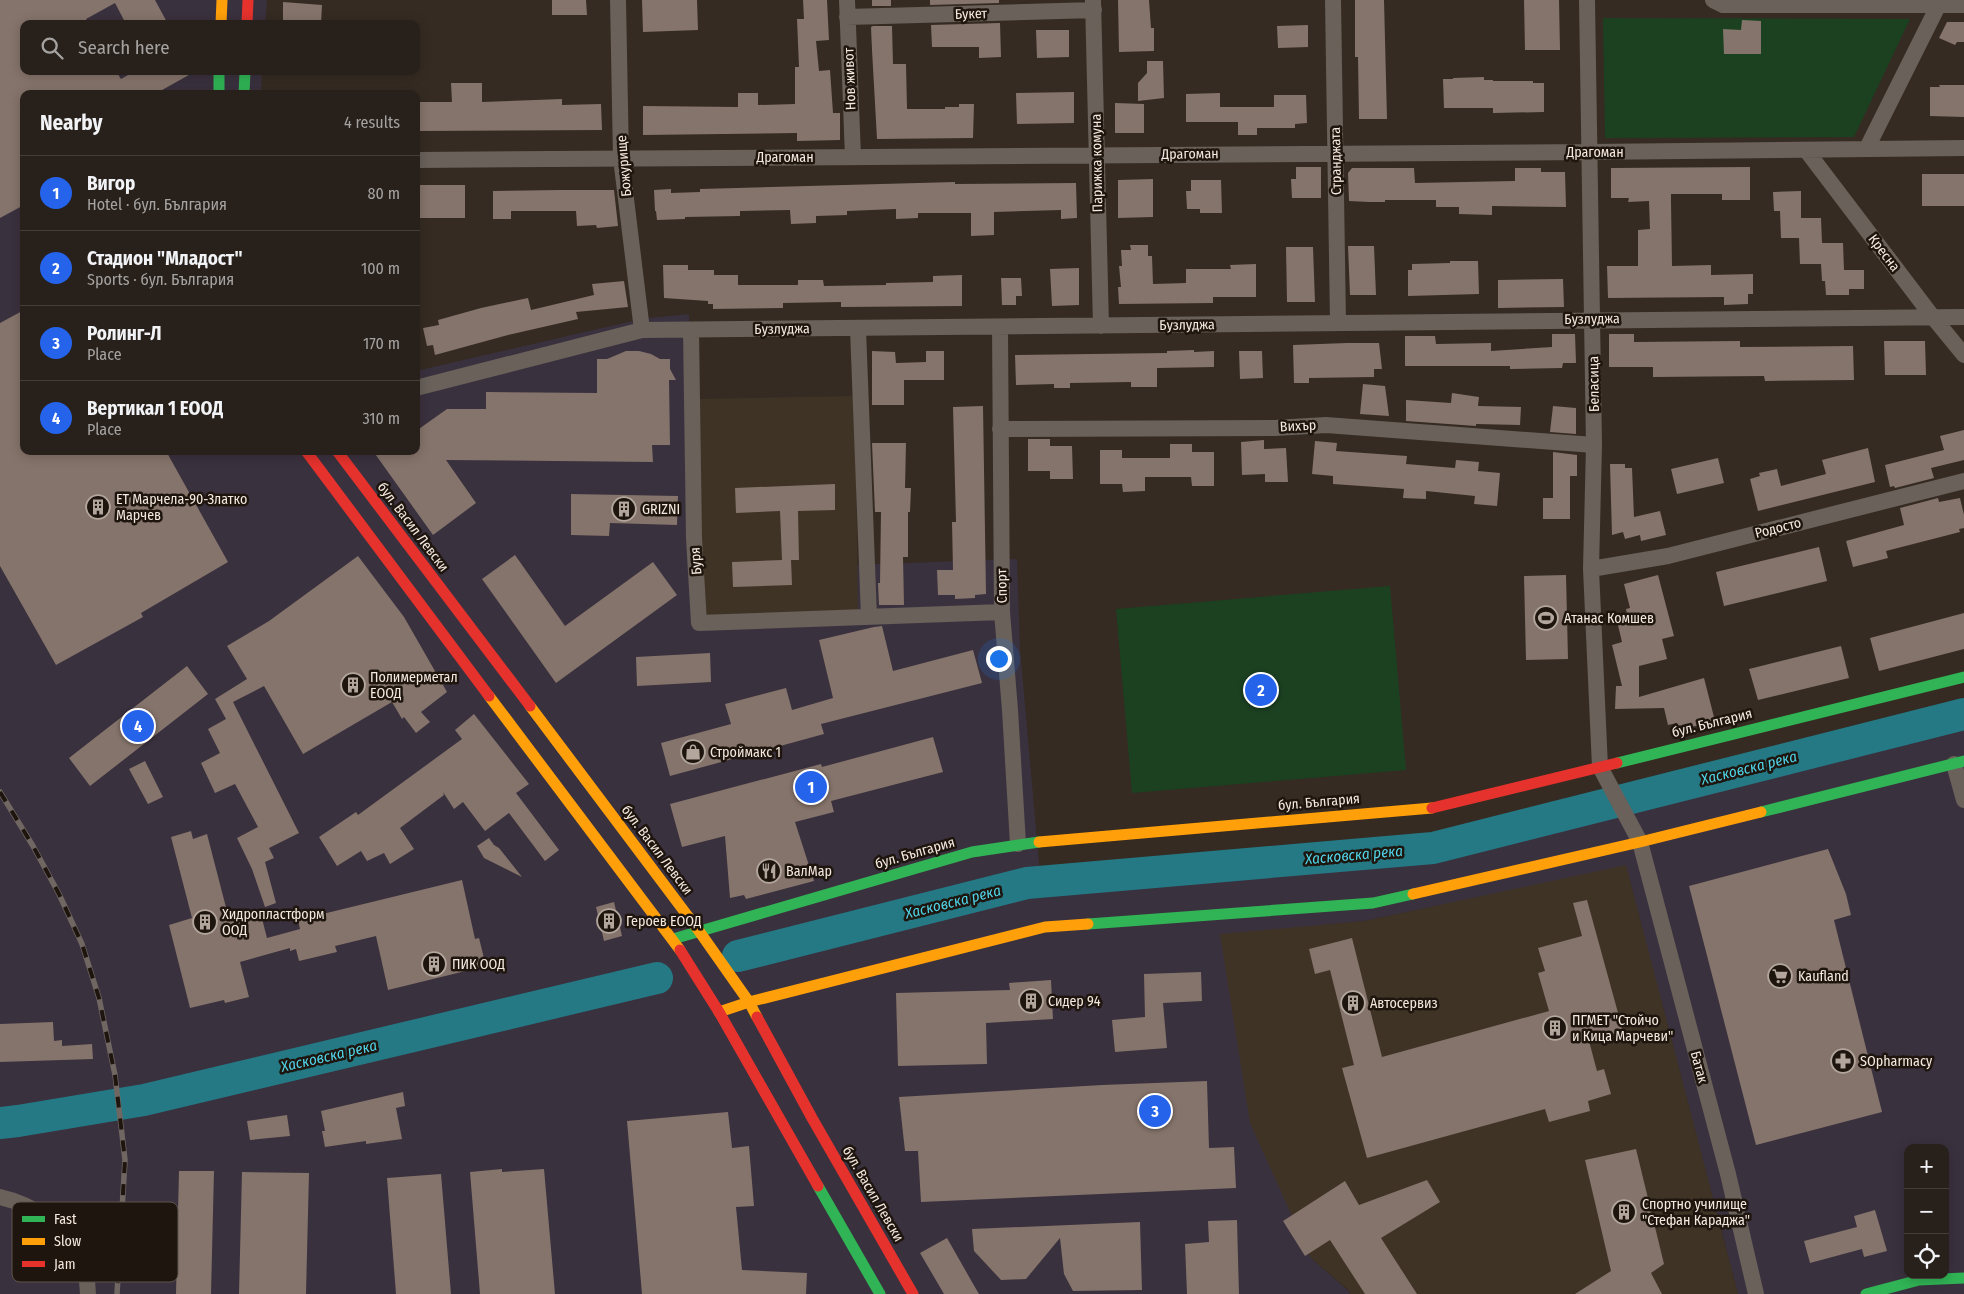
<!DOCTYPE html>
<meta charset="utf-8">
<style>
:root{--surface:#28201a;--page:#342d27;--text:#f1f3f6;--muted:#a5a3a2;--line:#443e39;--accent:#2563eb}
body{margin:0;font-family:"Fira Sans Condensed",sans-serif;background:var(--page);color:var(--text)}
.controls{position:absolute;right:15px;bottom:15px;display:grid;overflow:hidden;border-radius:10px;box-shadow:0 2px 12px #0003}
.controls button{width:45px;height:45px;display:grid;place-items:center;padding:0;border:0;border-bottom:1px solid var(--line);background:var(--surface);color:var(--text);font:25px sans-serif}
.you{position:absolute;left:998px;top:658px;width:18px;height:18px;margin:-12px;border:4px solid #fff;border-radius:50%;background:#1a73e8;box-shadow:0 0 0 8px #1a73e833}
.badge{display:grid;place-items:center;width:32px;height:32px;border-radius:50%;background:var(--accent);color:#fff;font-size:16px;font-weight:700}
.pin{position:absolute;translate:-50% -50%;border:2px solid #fff;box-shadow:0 1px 5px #0006}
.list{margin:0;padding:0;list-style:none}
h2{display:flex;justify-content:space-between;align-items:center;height:65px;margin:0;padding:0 20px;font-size:21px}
h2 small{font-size:16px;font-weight:400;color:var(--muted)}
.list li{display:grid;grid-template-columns:32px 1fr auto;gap:15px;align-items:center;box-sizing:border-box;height:75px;padding:0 20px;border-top:1px solid var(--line)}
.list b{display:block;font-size:19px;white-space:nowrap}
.list p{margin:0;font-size:16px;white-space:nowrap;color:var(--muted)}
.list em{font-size:16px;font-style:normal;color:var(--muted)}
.icon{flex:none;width:28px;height:28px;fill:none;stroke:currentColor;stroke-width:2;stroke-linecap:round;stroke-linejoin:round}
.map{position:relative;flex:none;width:1964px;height:1294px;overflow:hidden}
.search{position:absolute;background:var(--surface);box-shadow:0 2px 12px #0003;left:20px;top:20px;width:400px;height:55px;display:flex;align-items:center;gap:12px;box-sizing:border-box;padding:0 18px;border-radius:10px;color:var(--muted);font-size:19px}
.panel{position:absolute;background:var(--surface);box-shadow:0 2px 12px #0003;left:20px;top:90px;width:400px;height:365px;border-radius:10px}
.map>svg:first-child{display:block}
</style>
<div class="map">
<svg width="1964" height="1294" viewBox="0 0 1964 1294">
<rect width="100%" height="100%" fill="#352b22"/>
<path fill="#3a313e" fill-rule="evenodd" d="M0 0H267L265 24H24V71H262L261 94H24V451H416V371L641 319 689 314 694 538 714 570 1017 559 1020 649 1040 875 1529 823 1569 814 1638 791 1846 750 1964 730V1294H1738L1626 866 1365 921 1220 935 1311 1258 1351 1293 1349 1294H0ZM1908 1148H1945V1275H1908Z"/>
<path fill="#3f3325" d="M855 396 858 611 703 618 698 399Z
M1626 865 1738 1294H1349L1351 1292 1311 1258 1250 1123 1220 934 1365 921Z"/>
<path fill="#1c4121" d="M1603 18 1910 19 1854 137 1605 138Z
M1390 586 1406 770 1132 793 1116 609Z"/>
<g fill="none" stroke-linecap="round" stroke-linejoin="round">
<path stroke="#247985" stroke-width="32" d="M738 956 1027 883 1433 848 1964 714
M0 1123 18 1121 144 1100 657 978"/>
</g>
<path fill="#85746b" d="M0 0H155L168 24H126L115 3 86 19 89 24H24V71H116L121 79 135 71H196L155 94H24V205L0 218Z
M552 0H586L587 15H552Z
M642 0H697L698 30 643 32Z
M803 0H827L829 40 816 41 819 71 830 70 833 113H840V140L797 141V133L643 135V106L738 107V93H758V105L795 104V67H799L797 19H804Z
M872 0H891V6H872Z
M930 0H999V3L930 5Z
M1118 0H1149L1151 28H1154V51L1119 52Z
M1355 0H1384L1387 119H1359L1358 57H1355Z
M1524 0H1559L1560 50H1525Z
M283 2 322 5 321 24H283Z
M1742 20 1761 21V54H1724L1723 29 1741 30Z
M1947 22H1964V42H1957L1955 45 1939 38Z
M1000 23 1001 57 979 58V47H932L931 25Z
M1308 25V47L1278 48 1277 26Z
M873 26H892L893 64H906L907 109H945V107H959V104H974L973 138 877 139 872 50 871 27Z
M1036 30H1069V57L1037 58Z
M1147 61H1163L1164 98 1138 101V83L1147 73Z
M1484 77V80H1493V81H1533V83H1544V112L1493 113V108H1444L1443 79H1453V78Z
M451 83H482V102L562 99V105L601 104 602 130 416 131V102H452Z
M1939 85H1964V117L1930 116V87H1940Z
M1074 92V123L1017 124 1016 93Z
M1220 93V107H1274V95H1306L1307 123 1295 124V128H1257V135H1238V122H1186V94Z
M1115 103 1144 104V133H1115Z
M1296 167H1321V198H1292L1291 179H1296Z
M1750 167V200H1722V194H1671V201L1672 266 1711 265V275L1753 274V294H1748V304L1724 305V297L1608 298 1607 266H1638V230L1650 229 1649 201 1628 202 1629 198H1611V168Z
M1352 168H1414L1415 183 1515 181V168H1541V172H1565L1566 207 1492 206V215L1459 214V207H1436V200H1385V202H1369L1349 201 1348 173Z
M1922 174H1964V206H1922Z
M1153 179V217L1118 218V180Z
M1191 180H1221L1222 213H1200V209H1187L1186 191H1191Z
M955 182V184L1076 183 1077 218 1061 219V210L994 212V235L971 236V213H918V218L896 219V209L847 211V215L816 216V223L791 224 790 210 740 211V216L685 217V219L657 220 656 211H655L654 190 671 189V193L700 192V189Z
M416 185H465V218H416Z
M560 190H614L618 226 597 228 596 225 577 226 576 211H511V219H493V191Z
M1801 191V218H1821L1822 243H1843L1844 270H1864V289H1849V295H1826L1825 281H1822L1821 264H1800L1799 238H1781L1780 211H1774L1773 192Z
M1130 245H1148V256H1152L1153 284 1186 283V269H1231L1230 265 1256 264V297H1213V303L1119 304 1118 287H1121L1119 266H1122L1121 250H1131Z
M1348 246H1374L1376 295H1350Z
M1286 247H1313L1315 302H1287Z
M1450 261H1478L1479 294 1408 296V270H1412V264L1450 263Z
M663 265H688V270H714V275H738V285H798V280H823L824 286 886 285V283L933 282V276L962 275V306L841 307V302L783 303V308L713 309V304H708V301L664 298Z
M1079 268V305L1052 306 1050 269Z
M1001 278H1021L1022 296H1016V305H1002Z
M1563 279 1564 307 1498 308V280Z
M624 281 628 307 576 312 578 319 508 335 435 355 433 345 427 346 423 328 439 325 438 320 481 308 528 298 531 310 594 295 592 284Z
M24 310V451H166L228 562 141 613 143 617 56 665 0 566V323Z
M1552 334H1575L1576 363H1563L1562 368 1510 369V366H1405V336H1435L1436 344 1491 343V351L1552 347Z
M1609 334H1634V342L1740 341V347L1853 346 1854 380 1765 381 1764 376 1653 377V367H1609Z
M1884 341H1925L1926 375H1885Z
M1347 343H1379L1382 369H1374V377L1309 378V383H1294L1293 345Z
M1194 350V352L1214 351V367L1157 368V387H1131V382L1070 383V388H1054V384L1016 385 1015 355 1167 353V351Z
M626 351H639L651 354 660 359H670V369L676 380H669L670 445H652L653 462 446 460 476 503 433 535 373 451H416V431L447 409H486V392L597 393V359H607Z
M872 351 895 352 896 363 926 362V351H944V380H904V405H872Z
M1239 351H1262L1263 378 1240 379Z
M1363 384 1385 386 1389 416 1360 414Z
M1452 393 1479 397 1478 406 1521 407 1520 425 1476 424V426L1406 421V400L1451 403Z
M983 406 986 594 975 595V598L955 599V595H938L937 570H953L952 522H956L953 407Z
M1553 406 1576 408V434L1550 432Z
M1964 430V460L1931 468 1934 478 1895 488 1894 486 1890 487 1885 465 1944 450 1940 436Z
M1028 439H1050V446H1072L1073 479H1050V471H1028Z
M1264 440V449L1286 448 1288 482H1265V474L1242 475 1241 442Z
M1315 441 1337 443 1336 451 1407 456 1406 464 1455 468 1456 460 1479 462 1478 471 1500 473 1497 506 1474 504 1475 496 1426 491V499L1403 498 1404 489 1333 484V476L1312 474Z
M872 443H906L905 488H911L910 512H908V557H903L904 605H879L878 583H880L881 512H875Z
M1170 444H1192V452H1214V486H1192L1191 477H1145V491L1123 492 1122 484H1100V450H1122V458H1170Z
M1868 448 1875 482 1758 511 1750 479 1760 476 1759 473 1777 469 1781 486 1826 474 1822 460Z
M1553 452 1577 455V476H1570V519H1543V498H1553Z
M1718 458 1724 483 1677 494 1671 469Z
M1610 464H1625V468H1632L1634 517 1660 511 1666 535 1641 541 1640 535 1625 539 1623 532 1612 535Z
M835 484V510L798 511 799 560H791L792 585 733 587 732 562 782 560 780 511 736 513 735 488Z
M571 494 678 496 677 525 610 523 609 536 571 535Z
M1938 498 1939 502 1960 498 1964 515V528L1959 529 1960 532 1886 551 1888 558 1853 567 1846 541 1904 525 1900 508Z
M1819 547 1827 581 1724 606 1716 572Z
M515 555 565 626 653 562 677 595 556 683 482 579Z
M358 556 404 617 447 692 421 712 430 722 416 733 404 717 402 719 392 702 303 754 264 686 233 702 299 833 269 848 274 858 265 862 276 903 265 907 252 869 237 838 258 827 235 784 215 793 201 763 220 753 208 729 226 719 215 699 247 679 227 646 269 621Z
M1566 575 1568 659 1526 660 1524 576Z
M1658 575 1674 636 1662 639 1667 659 1639 666V697L1704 678 1715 721 1684 729 1683 725 1678 727 1677 723 1668 725 1664 708 1615 709 1616 686H1622L1612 645 1622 642 1617 621 1628 619 1626 609 1630 608 1624 584Z
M1964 613V649L1879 671 1870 638Z
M882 626 893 671 973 650 982 683 821 724 824 734 670 776 661 743 731 724 725 704 786 688 792 710 833 698 819 640 874 627Z
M1841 646 1849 678 1758 700 1749 669Z
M710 653 711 682 637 686 636 657Z
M187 666 208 694 90 786 69 758Z
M474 714 529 784 516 793 559 850 545 861 509 813 485 831 463 802 454 809 443 792 444 795 400 828 414 849 390 864 384 853 367 861 361 851 337 866 319 837 356 812 358 815 462 739 455 730Z
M933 737 943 772 831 801 834 812 795 822 814 881 746 899 744 895 730 898 725 836 682 847 670 804 821 764 822 767Z
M145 761 163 797 148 804 129 769Z
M191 831 193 839 207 834 229 919 260 911 267 938 300 929 298 920 462 880 475 939 479 938 486 966 388 990 376 936 335 946 337 952 299 961 296 949 290 951V948L240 962 249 997 225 1003 224 1000 190 1008 169 925 192 918 171 837Z
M489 838 494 845 499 848 522 877 484 858 477 846Z
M1828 849 1846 894 1851 915 1834 920 1882 1112 1756 1145 1689 886Z
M1587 900 1623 1031 1589 1041 1597 1071 1604 1069 1611 1094 1588 1101 1590 1111 1549 1122 1545 1109 1367 1158 1342 1068 1354 1065 1330 970 1315 974 1309 949 1352 938 1382 1057 1549 1011 1538 973 1545 971 1538 948 1582 936 1573 903Z
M614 902 622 936 604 941 596 907Z
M1201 972 1202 1001 1163 1003 1167 1048 1115 1052 1112 1020 1145 1017 1144 974Z
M1051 980 1053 1019 986 1023 987 1064 898 1066 896 993 1010 990 1009 983Z
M53 1022 54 1041 62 1040V1046L92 1044 93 1059 0 1062V1024Z
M1207 1081 1209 1148 1234 1147 1236 1188 921 1202 918 1151H905L899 1097 1102 1085Z
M403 1092 405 1106 396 1108 402 1139 366 1144V1141L325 1147 322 1131H325L321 1111Z
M728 1112 732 1148 749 1146 754 1206 736 1207 742 1270 807 1273 806 1294H642L627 1121Z
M287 1115 290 1136 250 1140 247 1121Z
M1636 1149 1664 1264 1651 1273 1662 1294H1575L1611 1271 1585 1160Z
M502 1169V1172L544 1169 555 1294H480L470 1172Z
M179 1171H214L211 1294H176Z
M242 1172 309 1173 306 1294H239Z
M441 1174 451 1294H396L387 1178Z
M1427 1180 1440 1202 1381 1238 1417 1294H1365L1330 1240 1305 1256 1283 1221 1345 1181 1359 1205Z
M1875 1210 1887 1251 1864 1257 1862 1249 1810 1263 1804 1241 1857 1227 1854 1216Z
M1237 1220 1239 1294H1187L1185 1244 1209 1242 1208 1221Z
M1140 1222 1142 1290 1073 1291 1064 1274 1060 1238 1026 1279 1001 1280 974 1251 972 1229Z
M947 1238 972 1282 979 1294H944L920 1253Z"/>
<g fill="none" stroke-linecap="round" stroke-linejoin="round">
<path stroke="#69615a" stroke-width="16" d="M618 0 621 158 642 330
M847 0 853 157
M1093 0 1101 326
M1333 0 1338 323
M1587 0 1594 445 1591 569 1600 767 1640 842 1728 1174 1756 1294
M1713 0 1723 5H1964
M847 17 1094 10
M1867 148 1941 0
M1806 150 1932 316 1964 355
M416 160 1589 152 1964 148
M1000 327 1002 612 1010 710 1018 844
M858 329 869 617
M691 330 694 538 699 623 1002 612
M416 388 642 330 1964 317
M1000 429 1275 428 1326 425 1594 445
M1591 569 1668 556 1964 481
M1954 764 1964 800
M0 1197C32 1204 70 1228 83 1260 87 1270 87 1283 88 1294"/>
<path stroke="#30b455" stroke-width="11" d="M219 71V94
M244 94 245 71
M1617 763 1964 677
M1761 812 1964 761
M1088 924 1373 903 1413 894
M673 939 972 852 1039 842
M818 1186 880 1294
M1866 1294 1919 1280 1964 1278"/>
<path stroke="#ff9f0a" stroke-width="11" d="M221 24 222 0
M489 696 680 950
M530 706 699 931 749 1002 757 1017
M1039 842 1432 808
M1413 894 1640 842 1761 812
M719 1012 749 1002 1045 927 1088 924"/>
<path stroke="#e5322d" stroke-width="11" d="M247 24 248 0
M306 451 489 696
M337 451 530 706
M1432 808 1617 763
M680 950 719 1012 818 1186
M757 1017 812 1118 913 1294"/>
<g stroke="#706762" stroke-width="5.5">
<path id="rail" d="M0 792 33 846 59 894 82 944 99 998 115 1075 125 1160 117 1294"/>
</g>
<use href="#rail" stroke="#1d150e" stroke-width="4" stroke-dasharray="11" stroke-linecap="butt"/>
</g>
<defs>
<g id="building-ring" transform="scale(1.25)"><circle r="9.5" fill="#1d150e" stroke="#b2a69d" stroke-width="1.5"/><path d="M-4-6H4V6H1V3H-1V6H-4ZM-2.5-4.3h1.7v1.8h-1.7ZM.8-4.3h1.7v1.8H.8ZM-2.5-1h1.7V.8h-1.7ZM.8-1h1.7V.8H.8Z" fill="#b2a69d"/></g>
<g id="stadium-ring" transform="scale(1.25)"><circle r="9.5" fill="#1d150e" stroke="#b2a69d" stroke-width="1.5"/><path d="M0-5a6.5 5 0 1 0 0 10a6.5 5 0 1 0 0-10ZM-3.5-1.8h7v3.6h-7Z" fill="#b2a69d"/></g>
<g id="shop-ring" transform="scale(1.25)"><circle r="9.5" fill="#1d150e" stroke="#b2a69d" stroke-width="1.5"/><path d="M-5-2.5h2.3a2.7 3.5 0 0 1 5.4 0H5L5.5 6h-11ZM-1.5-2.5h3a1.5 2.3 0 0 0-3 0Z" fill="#b2a69d"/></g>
<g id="restaurant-ring" transform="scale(1.25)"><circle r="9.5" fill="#1d150e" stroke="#b2a69d" stroke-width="1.5"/><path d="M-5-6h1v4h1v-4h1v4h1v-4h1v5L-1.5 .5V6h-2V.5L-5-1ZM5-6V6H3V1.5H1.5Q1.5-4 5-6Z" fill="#b2a69d"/></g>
<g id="supermarket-ring" transform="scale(1.25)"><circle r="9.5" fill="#1d150e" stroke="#b2a69d" stroke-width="1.5"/><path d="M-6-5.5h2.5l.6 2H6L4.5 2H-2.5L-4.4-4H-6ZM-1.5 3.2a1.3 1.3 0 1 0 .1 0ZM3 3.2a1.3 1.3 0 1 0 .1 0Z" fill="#b2a69d"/></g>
<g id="pharmacy-ring" transform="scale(1.25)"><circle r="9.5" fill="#1d150e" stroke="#b2a69d" stroke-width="1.5"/><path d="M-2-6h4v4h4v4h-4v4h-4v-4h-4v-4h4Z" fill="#b2a69d"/></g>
</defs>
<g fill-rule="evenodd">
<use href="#building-ring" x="98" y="507"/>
<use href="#building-ring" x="624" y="509"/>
<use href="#stadium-ring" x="1546" y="618"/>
<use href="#building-ring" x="353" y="685"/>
<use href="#shop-ring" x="693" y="752"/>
<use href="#restaurant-ring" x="769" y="871"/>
<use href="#building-ring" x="609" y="921"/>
<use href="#building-ring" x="205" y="922"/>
<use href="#building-ring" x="434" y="964"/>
<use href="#supermarket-ring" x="1780" y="976"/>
<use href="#building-ring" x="1031" y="1001"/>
<use href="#building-ring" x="1353" y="1003"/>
<use href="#building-ring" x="1555" y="1028"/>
<use href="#pharmacy-ring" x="1843" y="1061"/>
<use href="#building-ring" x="1624" y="1212"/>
</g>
<g text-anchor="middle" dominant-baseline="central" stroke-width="5" stroke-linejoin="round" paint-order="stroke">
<g font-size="14" fill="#f6e9df" stroke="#1d150e">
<text transform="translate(971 14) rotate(-2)">Букет</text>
<text transform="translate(850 79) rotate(-92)">Нов живот</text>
<text x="1595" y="152">Драгоман</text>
<text transform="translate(1190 154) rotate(-1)">Драгоман</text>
<text x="785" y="157">Драгоман</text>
<text transform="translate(1336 161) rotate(-91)">Странджата</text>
<text transform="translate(1097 163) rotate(-91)">Парижка комуна</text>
<text transform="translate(624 166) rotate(-95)">Божурище</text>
<text transform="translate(1884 253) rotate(53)">Кресна</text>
<text transform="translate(1592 319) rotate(-1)">Бузлуджа</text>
<text transform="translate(1187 325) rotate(-1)">Бузлуджа</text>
<text transform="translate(782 329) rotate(-1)">Бузлуджа</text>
<text transform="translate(1594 384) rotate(-91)">Беласица</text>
<text transform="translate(1298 426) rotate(-3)">Вихър</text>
<text transform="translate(413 527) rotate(53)">бул. Васил Левски</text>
<text transform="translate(1778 528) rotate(-14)">Родосто</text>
<text transform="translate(696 561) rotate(-94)">Буря</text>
<text transform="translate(1002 586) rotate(-91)">Спорт</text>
<text transform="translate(1712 723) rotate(-14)">бул. България</text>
<text transform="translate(1319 802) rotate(-5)">бул. България</text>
<text transform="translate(657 850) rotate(53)">бул. Васил Левски</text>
<text transform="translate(915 853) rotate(-16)">бул. България</text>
<text transform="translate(1699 1067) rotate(75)">Батак</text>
<text transform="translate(873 1194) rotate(60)">бул. Васил Левски</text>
</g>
<g font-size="14" fill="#f6e9df" stroke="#1d150e" text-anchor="start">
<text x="116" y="499">ЕТ Марчела-90-Златко<tspan x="116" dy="16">Марчев</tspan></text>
<text x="642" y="509">GRIZNI</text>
<text x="1564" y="618">Атанас Комшев</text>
<text x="370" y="677">Полимерметал<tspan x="370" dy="16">ЕООД</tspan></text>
<text x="710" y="752">Строймакс 1</text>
<text x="786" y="871">ВалМар</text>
<text x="222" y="914">Хидропластформ<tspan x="222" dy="16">ООД</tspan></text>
<text x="626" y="921">Героев ЕООД</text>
<text x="452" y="964">ПИК ООД</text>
<text x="1798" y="976">Kaufland</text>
<text x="1048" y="1001">Сидер 94</text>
<text x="1370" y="1003">Автосервиз</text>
<text x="1572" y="1020">ПГМЕТ "Стойчо<tspan x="1572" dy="16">и Кица Марчеви"</tspan></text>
<text x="1860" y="1061">SOpharmacy</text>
<text x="1642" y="1204">Спортно училище<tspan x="1642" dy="16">"Стефан Караджа"</tspan></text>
</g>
<g font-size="15" font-style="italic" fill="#51d5e9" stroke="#1d150e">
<text transform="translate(1749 768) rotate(-14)">Хасковска река</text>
<text transform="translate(1354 855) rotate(-5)">Хасковска река</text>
<text transform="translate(953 902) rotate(-14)">Хасковска река</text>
<text transform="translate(329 1056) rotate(-13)">Хасковска река</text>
</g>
</g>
<rect x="12" y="1202" width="166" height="80" rx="8" fill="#1d150e" stroke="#5e554d" stroke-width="1"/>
<rect x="22" y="1216" width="23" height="6" fill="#30b455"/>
<rect x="22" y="1238" width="23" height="7" fill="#ff9f0a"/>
<rect x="22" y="1261" width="23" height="6" fill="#e5322d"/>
<g font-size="14" fill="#f6e9df">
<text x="54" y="1224">Fast</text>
<text x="54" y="1246">Slow</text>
<text x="54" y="1269">Jam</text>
</g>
</svg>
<div class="controls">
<button>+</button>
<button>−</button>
<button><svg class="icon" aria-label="locate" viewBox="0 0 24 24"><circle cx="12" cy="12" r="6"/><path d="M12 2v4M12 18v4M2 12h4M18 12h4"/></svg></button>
</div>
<div class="you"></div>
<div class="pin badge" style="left:811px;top:787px">1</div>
<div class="pin badge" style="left:1261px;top:690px">2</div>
<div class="pin badge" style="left:1155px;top:1111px">3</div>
<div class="pin badge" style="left:138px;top:726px">4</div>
<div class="search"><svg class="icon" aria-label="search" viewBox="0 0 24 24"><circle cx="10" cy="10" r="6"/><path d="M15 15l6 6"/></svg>Search here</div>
<section class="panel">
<h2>Nearby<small>4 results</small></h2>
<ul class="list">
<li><span class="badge">1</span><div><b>Вигор</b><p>Hotel · бул. България</p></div><em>80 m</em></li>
<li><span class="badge">2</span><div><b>Стадион &quot;Младост&quot;</b><p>Sports · бул. България</p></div><em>100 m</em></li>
<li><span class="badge">3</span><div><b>Ролинг-Л</b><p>Place</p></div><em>170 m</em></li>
<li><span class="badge">4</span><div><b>Вертикал 1 ЕООД</b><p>Place</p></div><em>310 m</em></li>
</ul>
</section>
</div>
